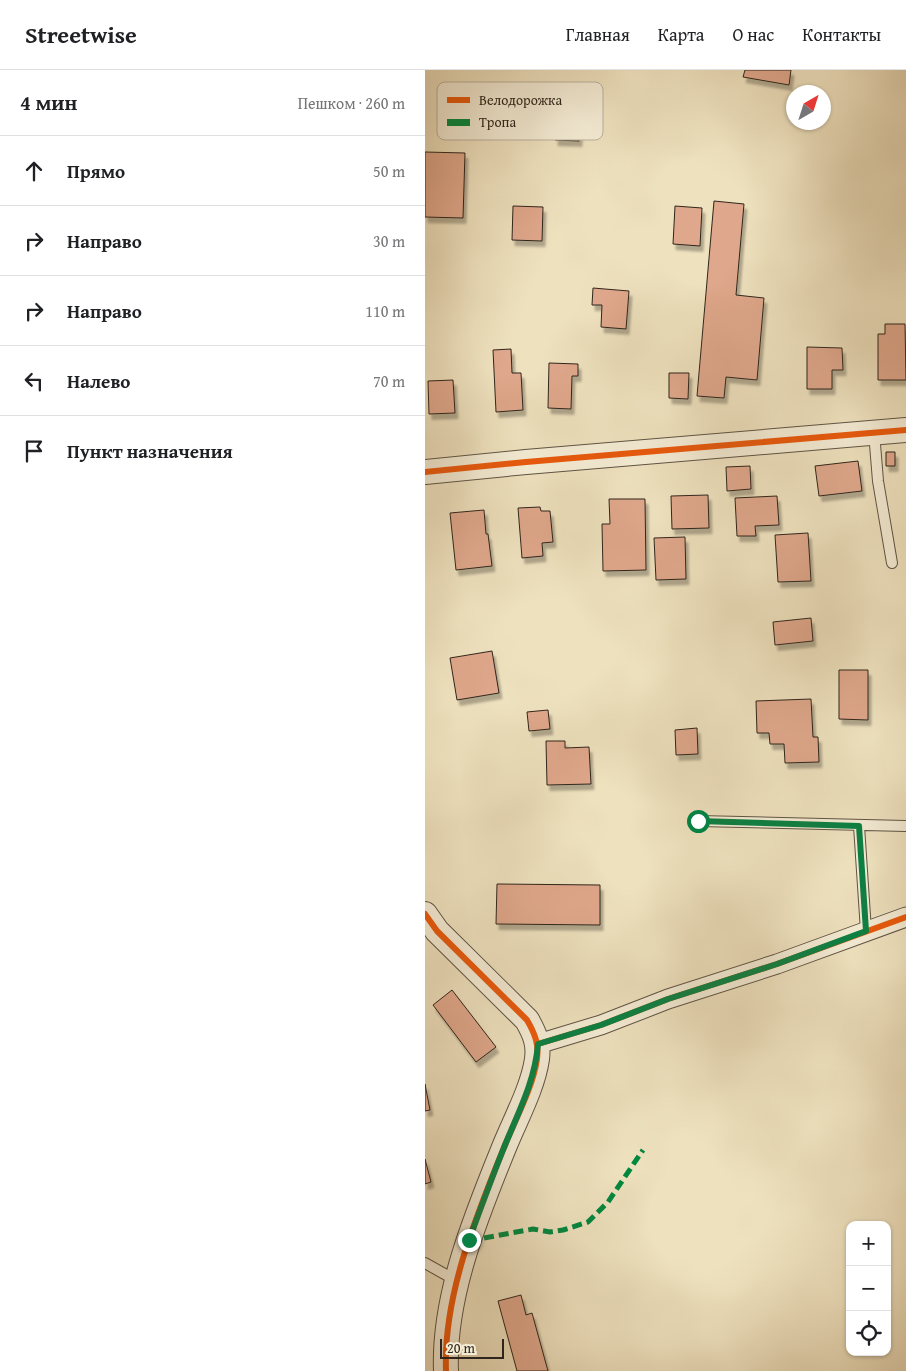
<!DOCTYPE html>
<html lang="ru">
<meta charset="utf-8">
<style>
:root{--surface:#fff;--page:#f2f2f2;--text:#202124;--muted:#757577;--line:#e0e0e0}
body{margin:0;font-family:"Gentium Book Plus",serif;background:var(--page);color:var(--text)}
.controls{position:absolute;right:15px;bottom:15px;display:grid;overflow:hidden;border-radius:10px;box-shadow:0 1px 4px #0004}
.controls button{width:45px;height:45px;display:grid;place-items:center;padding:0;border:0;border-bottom:1px solid var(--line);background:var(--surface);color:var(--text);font:25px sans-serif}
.compass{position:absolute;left:361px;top:15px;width:45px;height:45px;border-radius:50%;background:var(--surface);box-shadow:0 1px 4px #0004;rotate:39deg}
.scale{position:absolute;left:15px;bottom:12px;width:64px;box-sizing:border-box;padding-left:5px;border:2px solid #2f251c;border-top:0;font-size:14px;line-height:18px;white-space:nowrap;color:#2f251c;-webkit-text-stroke:4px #f4ecd5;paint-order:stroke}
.stop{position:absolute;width:15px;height:15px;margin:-11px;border:4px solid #0b8043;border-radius:50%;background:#fff}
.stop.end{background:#0b8043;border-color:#fff;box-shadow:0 1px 5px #0008}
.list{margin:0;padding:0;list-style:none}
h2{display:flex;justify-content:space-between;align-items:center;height:65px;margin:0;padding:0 20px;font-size:21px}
h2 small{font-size:16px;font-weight:400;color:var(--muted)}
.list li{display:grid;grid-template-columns:32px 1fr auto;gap:15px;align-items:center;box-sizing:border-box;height:70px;padding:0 20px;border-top:1px solid var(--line)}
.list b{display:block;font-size:19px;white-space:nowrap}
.list em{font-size:16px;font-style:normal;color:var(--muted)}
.icon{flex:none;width:28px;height:28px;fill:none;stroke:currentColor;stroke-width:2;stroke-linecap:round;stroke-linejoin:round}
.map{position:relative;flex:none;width:481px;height:1301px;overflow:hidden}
header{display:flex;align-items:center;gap:30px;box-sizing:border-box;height:70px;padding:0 25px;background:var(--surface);border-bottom:1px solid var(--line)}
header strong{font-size:24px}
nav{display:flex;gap:28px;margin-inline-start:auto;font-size:18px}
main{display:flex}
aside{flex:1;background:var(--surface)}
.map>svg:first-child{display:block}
</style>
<header>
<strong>Streetwise</strong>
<nav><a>Главная</a><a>Карта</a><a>О нас</a><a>Контакты</a></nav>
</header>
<main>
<aside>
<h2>4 мин<small>Пешком · 260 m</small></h2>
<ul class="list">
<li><svg class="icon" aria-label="ahead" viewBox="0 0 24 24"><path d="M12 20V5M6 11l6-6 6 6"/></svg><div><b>Прямо</b></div><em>50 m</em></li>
<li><svg class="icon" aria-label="right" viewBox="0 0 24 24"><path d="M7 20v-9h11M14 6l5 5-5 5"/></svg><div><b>Направо</b></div><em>30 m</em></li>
<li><svg class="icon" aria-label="right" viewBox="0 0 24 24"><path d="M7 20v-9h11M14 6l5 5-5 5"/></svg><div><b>Направо</b></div><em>110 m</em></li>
<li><svg class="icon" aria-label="left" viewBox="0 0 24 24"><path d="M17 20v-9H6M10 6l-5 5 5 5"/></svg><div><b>Налево</b></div><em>70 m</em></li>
<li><svg class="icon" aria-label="arrive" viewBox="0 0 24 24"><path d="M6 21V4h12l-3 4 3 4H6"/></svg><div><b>Пункт назначения</b></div></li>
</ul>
</aside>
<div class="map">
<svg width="481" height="1301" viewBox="0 0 481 1301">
<defs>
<filter id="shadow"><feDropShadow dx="3" dy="5.5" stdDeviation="1" flood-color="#0004"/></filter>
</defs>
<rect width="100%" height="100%" fill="#eee1be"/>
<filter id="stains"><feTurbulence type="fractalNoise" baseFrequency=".004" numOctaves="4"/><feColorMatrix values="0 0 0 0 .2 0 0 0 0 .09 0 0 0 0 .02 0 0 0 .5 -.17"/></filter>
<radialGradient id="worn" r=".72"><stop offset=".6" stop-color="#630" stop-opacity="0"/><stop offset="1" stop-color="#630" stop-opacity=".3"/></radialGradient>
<path fill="#dfa78b" stroke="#2f251c" filter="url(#shadow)" d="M320 0H366L364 15 318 7Z
M131 41 155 42 154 71 130 70Z
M0 82 40 83 38 148 0 147Z
M289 131 319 134 311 225 339 228 332 310 301 307 299 328 272 326Z
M88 136 118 137 117 171 87 170Z
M250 136 277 138 275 176 248 174Z
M168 218 204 221 201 259 176 257 177 235H167Z
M460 254H480L481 310H453V264H460Z
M382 277 417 278 418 300H407V319H382Z
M86 279 87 303H96L98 340 71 342 68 280Z
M124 293 153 294V306H147L146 339 123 338Z
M244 303H264L263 329 244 328Z
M28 310 30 343 4 344 3 311Z
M461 382H470V396H461Z
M433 391 437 421 394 426 390 396Z
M325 396 326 419 302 421 301 397Z
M283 425 284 458 247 459 246 426Z
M352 426 354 455 330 456 331 466H312L310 428Z
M184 429H220L221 500 178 501 177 454H185Z
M115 437 116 441H125L128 472 117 473 118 486 97 488 93 438Z
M59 440 61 464H63L67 496 31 500 25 443Z
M383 463 386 511 353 512 350 465Z
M260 467 261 509 231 510 229 468Z
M386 548 388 571 350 575 348 552Z
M67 581 74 623 32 630 25 588Z
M414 600H443V650L414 649Z
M386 629 388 667H393L394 692 360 693 359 674H345L344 663H332L331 631Z
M123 640 125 659 104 661 102 642Z
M272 658 273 684 251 685 250 660Z
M121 671H140V678L164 677 166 714 122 715Z
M72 814 175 815V855L71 854Z
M27 920 71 977 51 992 8 935Z
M0 1014 5 1040 0 1041Z
M0 1089 6 1112 0 1114Z
M96 1225 101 1245 107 1243 123 1301H92L73 1231Z"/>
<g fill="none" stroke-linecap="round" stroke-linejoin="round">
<g stroke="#5f5444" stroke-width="12">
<path id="service" d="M449 362 453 411 467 493
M273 751 481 756
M434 756 441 861
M0 1193 32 1211"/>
</g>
<g stroke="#5f5444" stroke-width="21">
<path id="minor" d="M113 974 176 955 243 929 352 894 481 847"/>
</g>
<g stroke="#5f5444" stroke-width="26">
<path id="tertiary" d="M0 402 101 392 481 360
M0 844 12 861 102 950C110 964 114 974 112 989 108 1017 91 1048 80 1075 52 1144 18 1225 21 1301"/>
</g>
<use href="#service" stroke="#f4ecd5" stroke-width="10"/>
<use href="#minor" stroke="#f4ecd5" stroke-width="19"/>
<use href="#tertiary" stroke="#f4ecd5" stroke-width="24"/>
<path stroke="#00873e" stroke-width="5" stroke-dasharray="10 5" stroke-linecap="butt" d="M59 1168 108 1159 125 1162 138 1160 163 1152 183 1132 218 1080"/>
<g stroke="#f4ecd5" stroke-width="9">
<path id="cycleway" d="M0 402 101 392 481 360
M0 844 12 861 102 950C110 964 114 974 112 989 108 1017 91 1048 80 1075 52 1144 18 1225 21 1301
M113 974 176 955 243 929 352 894 481 847"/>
</g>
<use href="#cycleway" stroke="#e8590c" stroke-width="6"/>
</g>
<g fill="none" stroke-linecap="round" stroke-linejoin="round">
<path stroke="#0b8043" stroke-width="6" d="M44 1170C55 1140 66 1110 78 1080 92 1045 110 1012 113 974L176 955 243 929 352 894 441 861 434 756 273 751"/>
</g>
<rect x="12" y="12" width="166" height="58" rx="8" fill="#f4ecd5" stroke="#b9b09e" stroke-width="1"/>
<rect x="22" y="27" width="23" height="6" fill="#e8590c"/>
<rect x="22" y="49" width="23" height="7" fill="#00873e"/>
<g font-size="14" fill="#2f251c">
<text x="54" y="35">Велодорожка</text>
<text x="54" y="57">Тропа</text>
</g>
<rect width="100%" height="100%" filter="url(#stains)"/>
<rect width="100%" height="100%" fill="url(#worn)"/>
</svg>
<div class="controls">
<button>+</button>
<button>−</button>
<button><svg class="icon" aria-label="locate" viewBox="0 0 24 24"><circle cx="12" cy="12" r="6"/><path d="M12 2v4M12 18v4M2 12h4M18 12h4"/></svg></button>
</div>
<svg class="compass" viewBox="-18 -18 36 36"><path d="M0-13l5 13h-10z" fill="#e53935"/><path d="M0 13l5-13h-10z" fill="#757577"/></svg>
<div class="scale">20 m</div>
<div class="stop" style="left:273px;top:751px"></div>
<div class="stop end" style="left:44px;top:1170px"></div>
</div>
</main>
